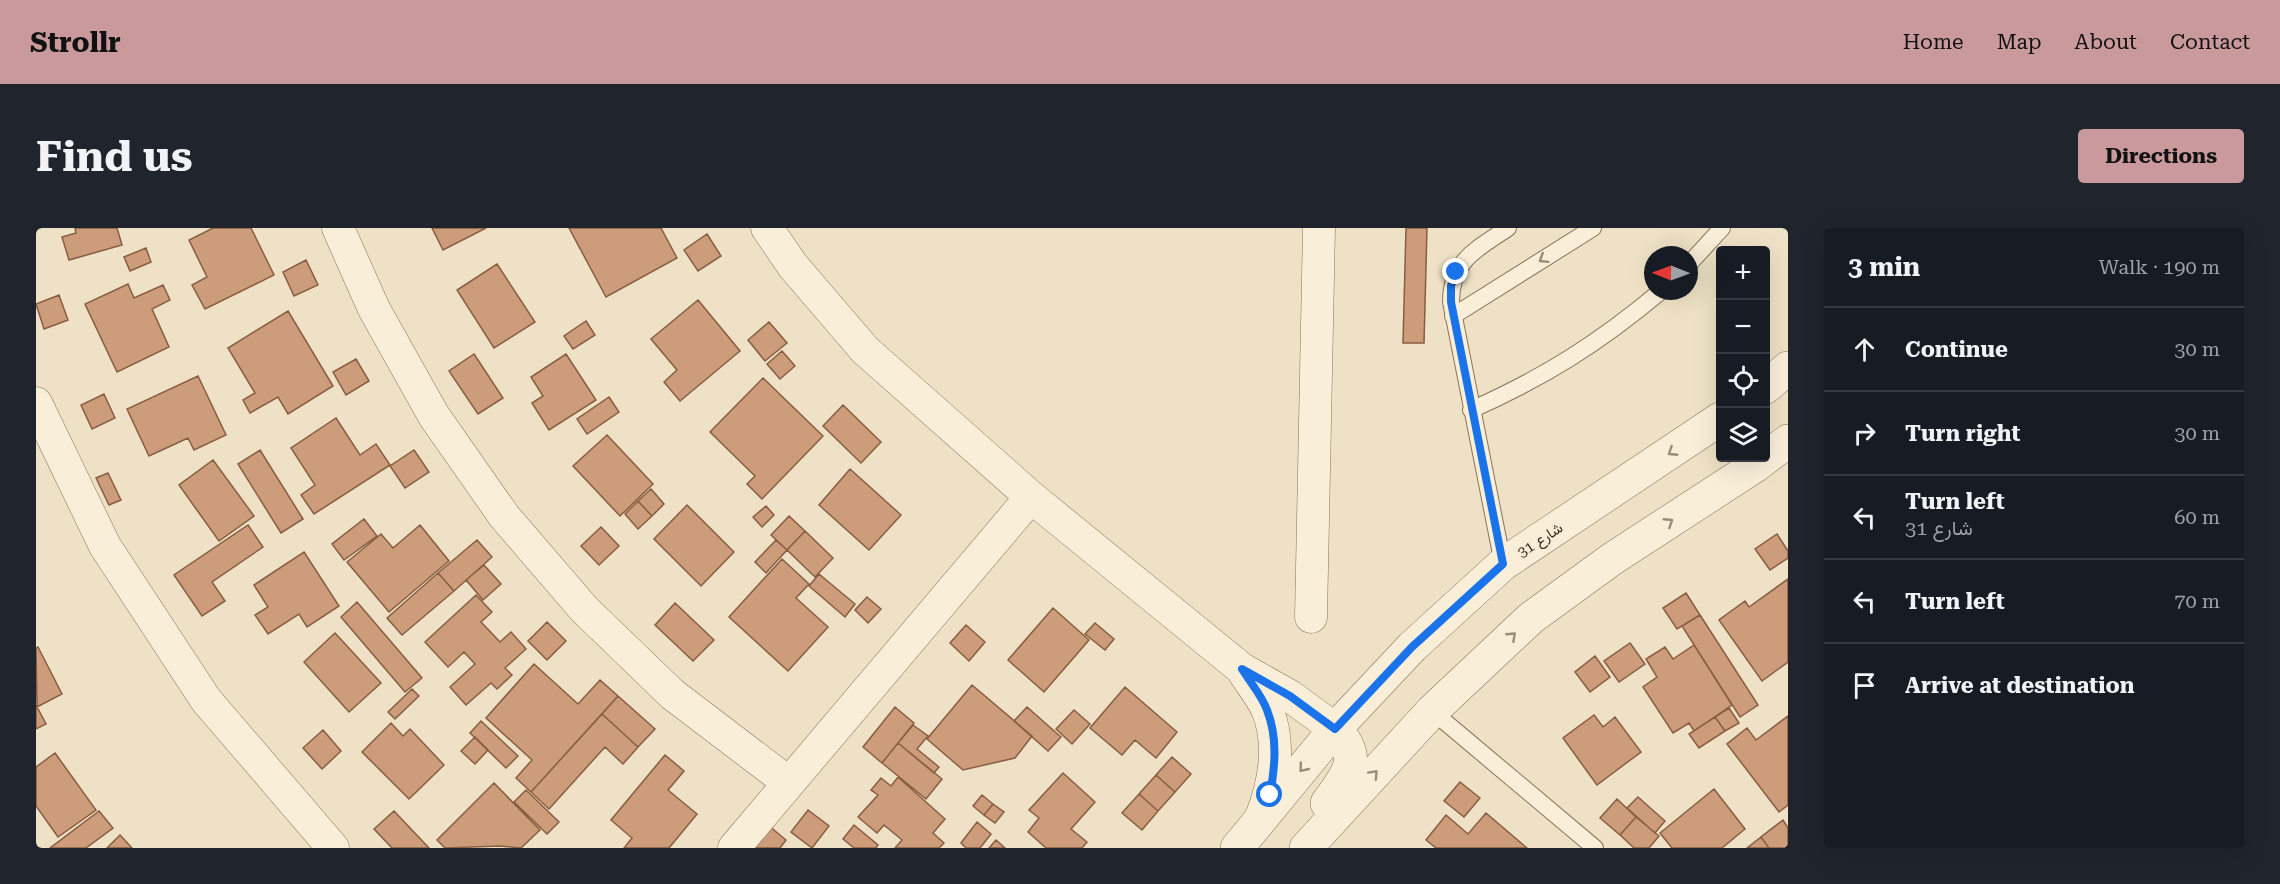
<!DOCTYPE html>
<meta charset="utf-8">
<style>
:root{--surface:#171b24;--page:#20242c;--text:#f1f3f6;--muted:#9ea1a6;--line:#363941;--accent:#c9999c}
body{margin:0;font-family:"Roboto Serif",Vazirmatn,serif;background:var(--page);color:var(--text)}
.controls{position:absolute;right:18px;top:18px;display:grid;overflow:hidden;border-radius:6px;box-shadow:0 6px 24px #0002}
.controls button{width:54px;height:54px;display:grid;place-items:center;padding:0;border:0;border-bottom:2px solid var(--line);background:var(--surface);color:var(--text);font:30px sans-serif}
.compass{position:absolute;left:1608px;top:18px;width:54px;height:54px;border-radius:50%;background:var(--surface);box-shadow:0 6px 24px #0002;rotate:271deg}
.stop{position:absolute;width:18px;height:18px;margin:-14px;border:4px solid #1a73e8;border-radius:50%;background:#fff}
.stop.end{background:#1a73e8;border-color:#fff;box-shadow:0 2px 6px #0008}
.list{margin:0;padding:0;list-style:none}
h2{display:flex;justify-content:space-between;align-items:center;height:78px;margin:0;padding:0 24px;font-size:26px}
h2 small{font-size:20px;font-weight:400;color:var(--muted)}
.list li{display:grid;grid-template-columns:39px 1fr auto;gap:18px;align-items:center;box-sizing:border-box;height:84px;padding:0 24px;border-top:2px solid var(--line)}
.list b{display:block;font-size:22px;white-space:nowrap}
.list p{margin:0;font-size:20px;white-space:nowrap;color:var(--muted)}
.list em{font-size:20px;font-style:normal;color:var(--muted)}
.icon{flex:none;width:33px;height:33px;fill:none;stroke:currentColor;stroke-width:2;stroke-linecap:round;stroke-linejoin:round}
.map{position:relative;flex:none;width:1752px;height:620px;overflow:hidden;border-radius:6px}
header{display:flex;align-items:center;gap:36px;box-sizing:border-box;height:84px;padding:0 30px;background:var(--accent);color:#111}
header strong{font-size:28px}
nav{display:flex;gap:33px;margin-inline-start:auto;font-size:21px}
.intro{display:flex;align-items:center;justify-content:space-between;box-sizing:border-box;height:144px;padding:0 36px}
h1{margin:0;font-size:42px}
.button{padding:15px 27px;border-radius:6px;background:var(--accent);color:#111;font-size:21px;font-weight:700}
main{display:flex;gap:36px;padding:0 36px}
aside{flex:1;background:var(--surface);border-radius:6px;box-shadow:0 6px 24px #0002}
.map>svg:first-child{display:block}
</style>
<header>
<strong>Strollr</strong>
<nav><a>Home</a><a>Map</a><a>About</a><a>Contact</a></nav>
</header>
<div class="intro"><h1>Find us</h1><a class="button">Directions</a></div>
<main>
<div class="map">
<svg width="1752" height="620" viewBox="0 0 1752 620">
<rect width="100%" height="100%" fill="#eee1c5"/>
<path fill="#cc9c7b" stroke="#885d41" stroke-width="1.5" d="M39 0H81L86 17 33 32 26 9 40 5Z
M177 0H215L238 47 169 81 156 57 171 49 153 12Z
M396 0H450L407 22Z
M533 0H625L641 30 570 69Z
M1370 0H1391L1388 115H1367Z
M671 6 685 28 662 43 648 22Z
M110 20 115 34 94 43 88 29Z
M270 32 282 57 258 68 247 44Z
M461 36 499 94 458 120 421 62Z
M92 56 98 70 127 57 134 72 116 81 133 119 81 144 49 76Z
M23 67 32 92 8 101 0 76Z
M662 72 704 123 644 173 628 154 641 142 615 111Z
M252 83 297 158 252 186 242 169 214 185 207 172 219 165 192 120Z
M550 93 559 107 537 121 528 108Z
M733 94 751 115 729 133 712 112Z
M746 123 759 138 744 151 731 136Z
M438 126 467 170 442 186 413 143Z
M530 126 560 172 513 202 496 175 507 168 495 149Z
M320 131 333 153 310 167 297 144Z
M162 148 190 207 158 222 152 210 113 228 91 181Z
M727 150 787 208 726 271 711 256 719 248 674 204Z
M68 166 79 190 56 201 45 177Z
M573 169 583 184 551 206 541 191Z
M807 177 845 214 825 235 787 198Z
M300 190 324 227 340 216 354 237 278 286 265 267 279 257 255 220Z
M571 207 617 256 584 288 537 238Z
M224 222 267 291 245 305 202 236Z
M378 222 393 244 369 260 354 238Z
M177 232 218 288 183 313 143 257Z
M814 241 865 287 833 322 783 277Z
M72 245 85 272 73 277 60 250Z
M615 261 628 276 616 288 602 273Z
M602 273 616 288 602 301 589 286Z
M651 277 698 324 665 358 618 311Z
M730 278 738 287 726 299 717 289Z
M753 288 769 303 751 322 735 307Z
M328 291 341 308 308 332 296 316Z
M212 297 227 319 176 354 189 373 166 388 138 347Z
M384 297 413 333 353 384 311 334 345 306 357 320Z
M565 299 583 318 563 337 545 318Z
M769 303 797 330 779 349 751 322Z
M1741 306 1752 323V330L1734 342 1719 321Z
M441 312 456 329 418 363 402 345Z
M740 312 751 322 730 345 719 334Z
M268 324 303 378 271 399 263 386 232 406 219 387 232 379 218 357Z
M746 331 773 356 760 370 792 399 752 443 693 389Z
M448 337 465 356 447 372 430 352Z
M402 345 418 363 366 407 351 390Z
M783 346 819 376 809 389 773 358Z
M1752 351V434L1726 453 1683 392 1709 373 1713 379Z
M1650 365 1664 387 1641 401 1627 380Z
M440 367 456 384 445 394 464 414 475 404 490 421 469 440 476 447 461 461 455 455 430 477 414 459 439 436 428 424 412 439 389 414Z
M831 369 845 381 832 395 819 382Z
M321 374 386 450 369 464 305 389Z
M639 375 678 412 657 433 619 397Z
M1017 380 1053 412 1008 464 972 432Z
M1664 387 1722 477 1704 489 1646 398Z
M511 394 530 413 511 432 492 413Z
M1059 395 1078 411 1069 422 1049 406Z
M930 397 949 414 933 433 914 415Z
M299 405 345 455 313 484 268 434Z
M1594 415 1609 436 1583 454 1568 433Z
M1658 417 1696 477 1658 503 1653 495 1637 505 1607 459 1621 449 1610 431 1629 419 1637 431Z
M2 419 26 466 1 479 0 420Z
M1559 428 1574 449 1554 464 1539 444Z
M498 436 542 476 564 452 582 468 495 564 480 550 496 532 450 490Z
M936 457 996 508 979 530 927 542 891 511Z
M1089 459 1141 504 1120 530 1099 512 1086 527 1054 500Z
M376 461 383 468 359 491 352 484Z
M582 468 619 501 602 519 566 486Z
M0 477 10 496 0 501Z
M859 479 878 495 846 535 827 519Z
M991 479 1025 509 1012 523 978 493Z
M1693 480 1703 495 1689 503 1679 489Z
M1038 482 1054 496 1036 516 1020 501Z
M566 486 602 519 587 536 569 519 513 581 495 564Z
M1558 487 1567 499 1579 489 1605 524 1561 557 1527 510Z
M1752 488V577L1743 584 1691 516 1711 500 1720 512Z
M1679 489 1689 503 1663 520 1653 506Z
M445 493 482 528 470 540 434 505Z
M355 495 367 508 374 501 408 537 373 571 326 524Z
M877 497 892 508 881 521 903 539 898 545 862 515Z
M287 502 305 523 286 541 267 520Z
M439 509 452 522 439 536 425 523Z
M862 515 906 551 890 571 846 535Z
M19 525 60 582 22 609 0 578V539Z
M629 527 648 543 632 562 661 586 633 620H588L596 610 575 592Z
M1136 529 1155 546 1139 564 1120 547Z
M1027 545 1059 574 1035 601 1051 614 1046 620H1010L992 604 1003 590 993 582Z
M1120 547 1139 564 1122 583 1103 566Z
M862 549 909 591 897 605 908 615 903 620H859L866 612 848 597 841 605 822 589 842 567 835 562 845 550 855 558Z
M1424 554 1444 570 1428 589 1408 573Z
M458 555 504 602 485 620 464 618 409 620 401 612Z
M1678 561 1709 601 1686 620H1636L1624 605Z
M490 562 523 594 511 606 478 574Z
M1103 566 1122 583 1106 602 1086 585Z
M946 567 957 576 948 587 937 578Z
M1602 569 1629 593 1619 605 1591 580Z
M1581 571 1600 589 1584 607 1564 590Z
M957 576 968 584 959 595 948 587Z
M772 582 793 598 776 620 755 604Z
M63 583 77 600 50 620H14Z
M358 583 393 620H356L338 601Z
M1450 585 1491 620H1400L1390 612 1410 587 1432 606Z
M1600 589 1623 608 1613 620H1598L1584 607Z
M1747 592 1752 600V620H1733L1725 609Z
M941 594 955 606 944 620H930L925 615Z
M732 597 750 612 744 620H719L715 617Z
M818 597 842 617 840 620H818L807 611Z
M84 607 96 620H71Z
M1725 609 1733 620H1711Z
M960 612 969 620H953Z"/>
<g fill="none" stroke-linecap="round" stroke-linejoin="round">
<g stroke="#89735b" stroke-width="18">
<path id="service" d="M1653 36 1686 0
M1417 88 1557 0
M1435 182C1509 149 1563 115 1625 63
M1467 336 1415 74C1415 32 1441 21 1472 0
M1396 483 1559 620"/>
</g>
<g stroke="#89735b" stroke-width="33">
<path id="minor" d="M302 0 338 81 398 188 468 288 548 381 636 466 753 555
M731 0 757 38 829 122 995 269 1206 441 1254 468 1299 501
M0 175 69 318 170 472 297 620
M1275 389 1283 0
M1208 445C1215 456 1225 468 1231 481 1246 517 1238 557 1224 592
M698 620 995 269"/>
</g>
<g stroke="#89735b" stroke-width="34">
<path id="tertiary" d="M1730 159 1752 140
M1291 575C1311 547 1328 531 1299 501
M1201 620 1299 501 1376 419 1467 336 1684 191
M1270 620 1396 483 1495 390 1576 331 1719 238 1752 213"/>
</g>
<use href="#service" stroke="#f9efd9" stroke-width="16"/>
<use href="#minor" stroke="#f9efd9" stroke-width="32"/>
<use href="#tertiary" stroke="#f9efd9" stroke-width="33"/>
</g>
<defs><path id="oneway-chevron" d="M-2-3.5L2.5 0L-2 3.5" fill="none" stroke-width="1.6" stroke-linecap="round" stroke-linejoin="round" transform="scale(1.5)"/></defs>
<g stroke="#998d7c">
<use href="#oneway-chevron" transform="translate(1507 31) rotate(148)"/>
<use href="#oneway-chevron" transform="translate(1636 224) rotate(147)"/>
<use href="#oneway-chevron" transform="translate(1633 294) rotate(-33)"/>
<use href="#oneway-chevron" transform="translate(1476 408) rotate(-43)"/>
<use href="#oneway-chevron" transform="translate(1267 540) rotate(129)"/>
<use href="#oneway-chevron" transform="translate(1338 546) rotate(-47)"/>
</g>
<g fill="none" stroke-linecap="round" stroke-linejoin="round">
<path stroke="#1a73e8" stroke-width="8" d="M1234 567C1239 538 1242 510 1231 482 1226 468 1214 454 1206 441L1254 468 1299 501 1376 419 1467 336 1415 74V58L1420 44"/>
</g>
<g text-anchor="middle" dominant-baseline="central" stroke-width="4.5" stroke-linejoin="round" paint-order="stroke">
<g font-size="15" fill="#392b1f" stroke="#f5ecd5">
<text transform="translate(1504 312) rotate(-33)">شارع 31</text>
</g>
</g>
</svg>
<div class="controls">
<button>+</button>
<button>−</button>
<button><svg class="icon" aria-label="locate" viewBox="0 0 24 24"><circle cx="12" cy="12" r="6"/><path d="M12 2v4M12 18v4M2 12h4M18 12h4"/></svg></button>
<button><svg class="icon" aria-label="layers" viewBox="0 0 24 24"><path d="M12 4l9 5-9 5-9-5zM3 14l9 5 9-5"/></svg></button>
</div>
<svg class="compass" viewBox="-18 -18 36 36"><path d="M0-13l5 13h-10z" fill="#e53935"/><path d="M0 13l5-13h-10z" fill="#9ea1a6"/></svg>
<div class="stop" style="left:1234px;top:567px"></div>
<div class="stop end" style="left:1420px;top:44px"></div>
</div>
<aside>
<h2>3 min<small>Walk · 190 m</small></h2>
<ul class="list">
<li><svg class="icon" aria-label="ahead" viewBox="0 0 24 24"><path d="M12 20V5M6 11l6-6 6 6"/></svg><div><b>Continue</b></div><em>30 m</em></li>
<li><svg class="icon" aria-label="right" viewBox="0 0 24 24"><path d="M7 20v-9h11M14 6l5 5-5 5"/></svg><div><b>Turn right</b></div><em>30 m</em></li>
<li><svg class="icon" aria-label="left" viewBox="0 0 24 24"><path d="M17 20v-9H6M10 6l-5 5 5 5"/></svg><div><b>Turn left</b><p>شارع 31</p></div><em>60 m</em></li>
<li><svg class="icon" aria-label="left" viewBox="0 0 24 24"><path d="M17 20v-9H6M10 6l-5 5 5 5"/></svg><div><b>Turn left</b></div><em>70 m</em></li>
<li><svg class="icon" aria-label="arrive" viewBox="0 0 24 24"><path d="M6 21V4h12l-3 4 3 4H6"/></svg><div><b>Arrive at destination</b></div></li>
</ul>
</aside>
</main>
